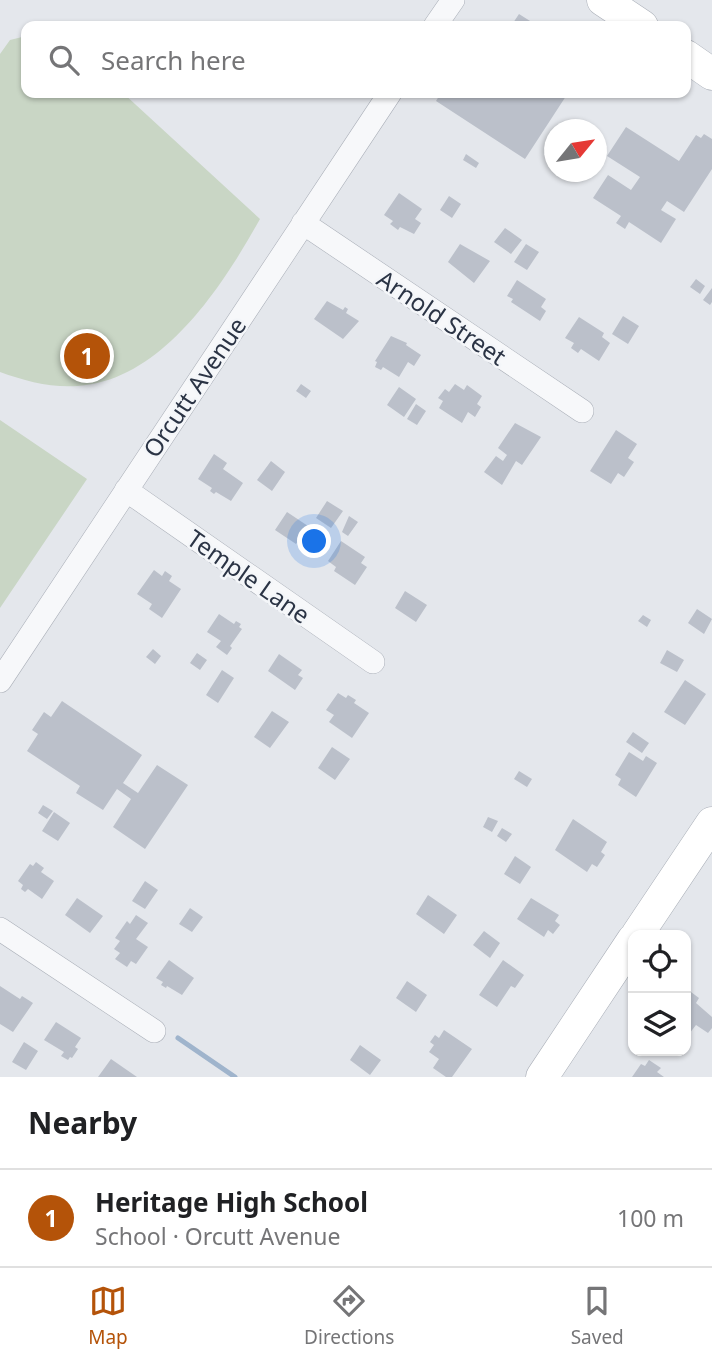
<!DOCTYPE html>
<meta charset="utf-8">
<style>
:root{--surface:#fff;--page:#f6f6f6;--text:#202124;--muted:#757577;--line:#e0e0e0;--accent:#b45309}
body{margin:0;font-family:"Noto Sans",sans-serif;background:var(--page);color:var(--text)}
.controls{position:absolute;right:21px;bottom:21px;display:grid;overflow:hidden;border-radius:14px;box-shadow:0 2px 5px #0004}
.controls button{width:63px;height:63px;display:grid;place-items:center;padding:0;border:0;border-bottom:2px solid var(--line);background:var(--surface);color:var(--text);font:35px sans-serif}
.compass{position:absolute;left:544px;top:119px;width:63px;height:63px;border-radius:50%;background:var(--surface);box-shadow:0 2px 5px #0004;rotate:60deg}
.you{position:absolute;left:315px;top:542px;width:24px;height:24px;margin:-18px;border:5px solid #fff;border-radius:50%;background:#1a73e8;box-shadow:0 0 0 10px #1a73e833}
.badge{display:grid;place-items:center;width:46px;height:46px;border-radius:50%;background:var(--accent);color:#fff;font-size:23px;font-weight:700}
.pin{position:absolute;translate:-50% -50%;border:4px solid #fff;box-shadow:0 2px 7px #0006}
.list{margin:0;padding:0;list-style:none}
h2{display:flex;justify-content:space-between;align-items:center;height:91px;margin:0;padding:0 28px;font-size:30px}
h2 small{font-size:23px;font-weight:400;color:var(--muted)}
.list li{display:grid;grid-template-columns:46px 1fr auto;gap:21px;align-items:center;box-sizing:border-box;height:98px;padding:0 28px;border-top:2px solid var(--line)}
.list b{display:block;font-size:26px;white-space:nowrap}
.list p{margin:0;font-size:23px;white-space:nowrap;color:var(--muted)}
.list em{font-size:23px;font-style:normal;color:var(--muted)}
.icon{flex:none;width:38px;height:38px;fill:none;stroke:currentColor;stroke-width:2;stroke-linecap:round;stroke-linejoin:round}
.map{position:relative;flex:none;width:712px;height:1077px;overflow:hidden}
.search{position:absolute;background:var(--surface);box-shadow:0 2px 5px #0004;left:21px;right:21px;top:21px;height:77px;display:flex;align-items:center;gap:18px;box-sizing:border-box;padding:0 24px;border-radius:14px;color:var(--muted);font-size:26px}
.sheet{height:189px;background:var(--surface)}
nav{display:flex;justify-content:space-around;align-items:center;box-sizing:border-box;height:98px;border-top:2px solid var(--line);background:var(--surface);font-size:19px;color:var(--muted)}
nav a{display:grid;justify-items:center;gap:4px}
nav .on{color:var(--accent)}
.map>svg:first-child{display:block}
</style>
<div class="map">
<svg width="712" height="1077" viewBox="0 0 712 1077">
<rect width="100%" height="100%" fill="#e4e7ec"/>
<path fill="#c9d6c5" d="M26 36V93H123L260 219C223 285 163 380 78 386 51 388 25 381 0 372V54L10 40Z
M0 420 87 479 0 608Z"/>
<g fill="none" stroke-linecap="round" stroke-linejoin="round">
<path stroke="#9fb4cc" stroke-width="5" d="M178 1038 235 1077"/>
</g>
<path fill="#bbc0ca" d="M519 14 538 26H511Z
M441 93H568L525 159 436 101Z
M626 127 679 161 696 135 701 138 704 134 712 139V169L684 212 667 201 661 210 676 219 661 243 629 222 625 229 616 223 621 216 593 198 608 175 631 190 640 177 607 156Z
M466 154 479 163 476 168 463 160Z
M399 193 422 209 415 219 421 223 414 234 400 227 398 230 390 224 393 221 384 215Z
M449 196 461 204 452 218 440 210Z
M505 228 522 240 511 254 494 242Z
M460 244 490 261 474 283 448 262Z
M526 244 539 252 527 270 514 262Z
M696 279 705 286 700 294 690 287Z
M517 280 546 299 541 307 546 311 540 321 511 302 513 299 507 296Z
M712 288V302L710 305 703 300Z
M327 301 343 310 345 307 348 309 346 313 359 321 343 339 314 319Z
M623 316 639 326 628 344 612 334Z
M579 317 604 333 602 337 610 343 599 361 581 349 578 353 571 348 574 343 565 338Z
M391 336 407 343 406 345 421 355 414 366 408 362 399 377 383 367 381 370 375 367 377 362 375 361Z
M301 384 311 391 306 398 296 391Z
M455 384 464 390 467 385 482 396 477 404 481 407 475 417 468 412 462 423 439 408 443 401 438 398 445 389 449 392Z
M399 387 416 399 404 417 387 405Z
M416 404 426 411 417 425 407 419Z
M515 423 541 437 522 465 516 461 502 485 484 472 496 456 503 461 507 455 498 448Z
M616 430 637 444 628 458 634 462 624 477 618 473 611 484 590 471Z
M214 454 227 463 223 469 243 483 231 501 216 492 214 494 210 491 212 488 198 479Z
M271 461 285 472 272 491 257 480Z
M327 501 343 511 331 528 316 518Z
M287 512 308 526 296 544 275 530Z
M349 516 358 522 348 536 342 532Z
M341 541 365 557 361 563 367 567 355 585 334 571 336 567 328 561Z
M154 570 162 576 165 571 172 576 169 581 181 589 162 618 149 609 152 604 137 594Z
M405 591 427 605 416 622 395 608Z
M697 609 712 619 704 634 688 623Z
M219 614 234 624 236 621 241 624 239 627 242 629 230 646 232 648 227 655 216 647 221 641 207 632Z
M643 615 651 620 647 627 638 621Z
M153 649 161 656 155 664 146 657Z
M667 650 684 660 677 672 660 663Z
M197 653 207 660 200 670 190 663Z
M279 654 302 670 298 675 303 678 295 690 268 671Z
M222 670 234 678 218 703 206 695Z
M685 680 706 694 685 725 664 712Z
M338 693 346 698 348 695 356 700 354 703 369 713 352 738 329 722 334 715 326 710Z
M62 701 142 755 123 783 138 793 157 765 188 785 145 849 113 827 131 799 117 789 103 810 76 793 80 786 27 751 38 734 32 730 44 712 51 717Z
M272 711 289 722 270 748 254 737Z
M633 732 649 743 642 753 626 742Z
M332 747 350 759 335 780 318 768Z
M629 752 643 761 646 756 657 763 636 797 618 785 621 779 615 775Z
M519 771 532 779 527 787 514 779Z
M43 805 53 811 47 819 38 813Z
M54 812 70 823 58 841 42 831Z
M488 817 498 821 492 832 483 827Z
M573 819 607 842 601 852 605 855 597 867 592 864 587 872 555 850Z
M502 828 512 834 506 842 497 836Z
M515 856 531 867 520 884 504 874Z
M36 862 44 868 41 872 54 881 42 899 28 889 25 892 21 889 23 885 18 881 30 864 33 866Z
M145 881 158 890 145 909 132 901Z
M428 895 457 915 444 934 416 914Z
M77 898 103 916 90 933 65 915Z
M531 898 559 915 555 921 560 925 553 934 548 930 544 937 517 919Z
M190 908 203 917 192 932 179 924Z
M136 915 148 923 136 939 148 947 136 964 131 961 127 967 115 959 120 953 114 949 120 941 115 938 127 921 130 924Z
M484 931 500 943 490 958 473 945Z
M169 960 194 978 182 995 167 986 166 988 161 985 163 982 156 978Z
M503 960 524 975 515 988 511 986 497 1007 479 995Z
M407 981 427 995 416 1012 396 998Z
M0 986 20 999 22 996 33 1003 13 1032 0 1024Z
M691 992 699 998 696 1003 712 1017V1028L708 1033 696 1025 689 1034 686 1032V1000Z
M56 1022 81 1038 75 1047 78 1049 72 1058 70 1057 68 1060 61 1056 64 1052 44 1040Z
M444 1030 472 1049 452 1077H446L433 1068 439 1059 429 1052 434 1045 430 1042 435 1035 439 1038Z
M24 1042 38 1051 26 1070 12 1062Z
M360 1045 381 1060 370 1075 350 1060Z
M111 1059 137 1077H98Z
M649 1060 661 1068 657 1072 664 1077H632L641 1064 645 1066Z"/>
<g fill="none" stroke-linecap="round" stroke-linejoin="round">
<g stroke="#a9aeb7" stroke-width="24">
<path id="street" d="M435 26 453 0
M303 223 582 411
M126 490 373 662
M0 681 390 93
M0 929 154 1031"/>
</g>
<g stroke="#a9aeb7" stroke-width="33">
<path id="secondary" d="M603 0 642 26
M686 56 712 74
M637 935 712 823
M542 1077 633 940"/>
</g>
<use href="#street" stroke="#f7f8fa" stroke-width="23"/>
<use href="#secondary" stroke="#fff" stroke-width="32"/>
</g>
<g text-anchor="middle" dominant-baseline="central" stroke-width="5" stroke-linejoin="round" paint-order="stroke">
<g font-size="24" fill="#2b3445" stroke="#f4f6f9">
<text transform="translate(442 317) rotate(34)">Arnold Street</text>
<text transform="translate(194 387) rotate(-56)">Orcutt Avenue</text>
<text transform="translate(249 576) rotate(35)">Temple Lane</text>
</g>
</g>
</svg>
<div class="controls">
<button><svg class="icon" aria-label="locate" viewBox="0 0 24 24"><circle cx="12" cy="12" r="6"/><path d="M12 2v4M12 18v4M2 12h4M18 12h4"/></svg></button>
<button><svg class="icon" aria-label="layers" viewBox="0 0 24 24"><path d="M12 4l9 5-9 5-9-5zM3 14l9 5 9-5"/></svg></button>
</div>
<svg class="compass" viewBox="-18 -18 36 36"><path d="M0-13l5 13h-10z" fill="#e53935"/><path d="M0 13l5-13h-10z" fill="#757577"/></svg>
<div class="you"></div>
<div class="pin badge" style="left:87px;top:356px">1</div>
<div class="search"><svg class="icon" aria-label="search" viewBox="0 0 24 24"><circle cx="10" cy="10" r="6"/><path d="M15 15l6 6"/></svg>Search here</div>
</div>
<section class="sheet">
<h2>Nearby<small></small></h2>
<ul class="list">
<li><span class="badge">1</span><div><b>Heritage High School</b><p>School · Orcutt Avenue</p></div><em>100 m</em></li>
</ul>
</section>
<nav>
<a class="on"><svg class="icon" aria-label="map" viewBox="0 0 24 24"><path d="M3 6l6-2 6 2 6-2v14l-6 2-6-2-6 2zM9 4v14M15 6v14"/></svg>Map</a>
<a><svg class="icon" aria-label="directions" viewBox="0 0 24 24"><path d="M12 3l9 9-9 9-9-9zM9 14v-3h6M13 9l2 2-2 2"/></svg>Directions</a>
<a><svg class="icon" aria-label="saved" viewBox="0 0 24 24"><path d="M7 4h10v16l-5-4-5 4z"/></svg>Saved</a>
</nav>
